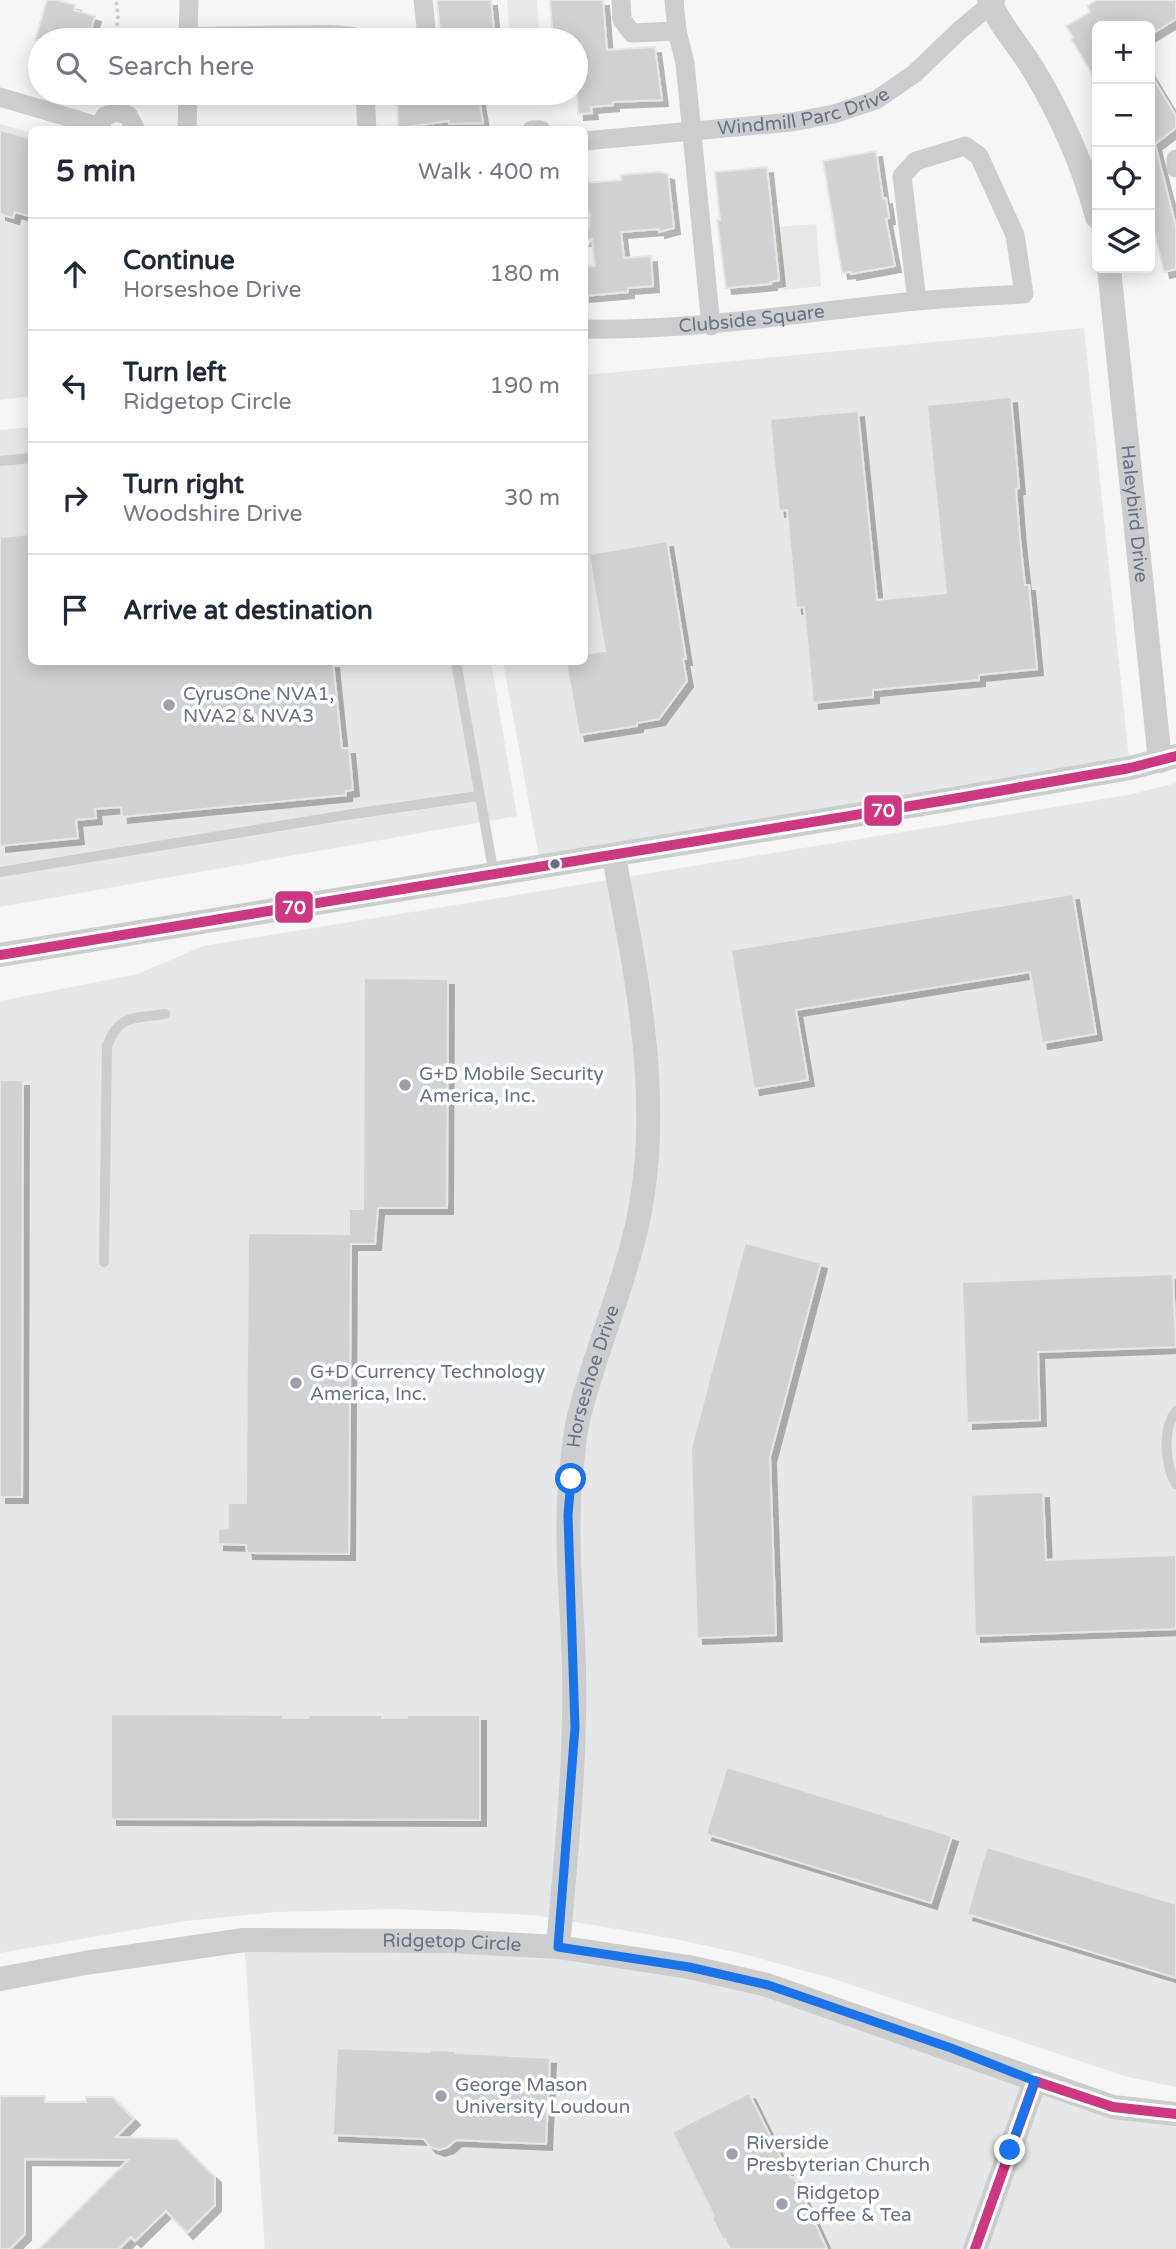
<!DOCTYPE html>
<meta charset="utf-8">
<style>
:root{--surface:#fff;--page:#f2f2f3;--text:#1f2937;--muted:#747a83;--line:#e0e1e3}
body{margin:0;font-family:"Varela Round",sans-serif;background:var(--page);color:var(--text)}
.controls{position:absolute;right:21px;top:21px;display:grid;overflow:hidden;border-radius:10px;box-shadow:0 4px 18px #0003}
.controls button{width:63px;height:63px;display:grid;place-items:center;padding:0;border:0;border-bottom:2px solid var(--line);background:var(--surface);color:var(--text);font:35px sans-serif}
.stop{position:absolute;width:21px;height:21px;margin:-16px;border:5px solid #1a73e8;border-radius:50%;background:#fff}
.stop.end{background:#1a73e8;border-color:#fff;box-shadow:0 2px 7px #0008}
.list{margin:0;padding:0;list-style:none}
h2{display:flex;justify-content:space-between;align-items:center;height:91px;margin:0;padding:0 28px;font-size:30px}
h2 small{font-size:23px;font-weight:400;color:var(--muted)}
.list li{display:grid;grid-template-columns:46px 1fr auto;gap:21px;align-items:center;box-sizing:border-box;height:112px;padding:0 28px;border-top:2px solid var(--line)}
.list b{display:block;font-size:26px;white-space:nowrap}
.list p{margin:0;font-size:23px;white-space:nowrap;color:var(--muted)}
.list em{font-size:23px;font-style:normal;color:var(--muted)}
.icon{flex:none;width:38px;height:38px;fill:none;stroke:currentColor;stroke-width:2;stroke-linecap:round;stroke-linejoin:round}
.map{position:relative;flex:none;width:1176px;height:2249px;overflow:hidden}
.search{position:absolute;background:var(--surface);box-shadow:0 4px 18px #0003;left:28px;top:28px;width:560px;height:77px;display:flex;align-items:center;gap:18px;box-sizing:border-box;padding:0 24px;border-radius:38px;color:var(--muted);font-size:26px}
.panel{position:absolute;background:var(--surface);box-shadow:0 4px 18px #0003;left:28px;top:126px;width:560px;height:539px;border-radius:10px}
.map>svg:first-child{display:block}
</style>
<div class="map">
<svg width="1176" height="2249" viewBox="0 0 1176 2249">
<defs>
<filter id="shadow"><feDropShadow dx="6" dy="6" stdDeviation="0" flood-color="#0004"/></filter>
</defs>
<rect width="100%" height="100%" fill="#f6f6f6"/>
<path fill="#e6e7e8" d="M0 124 32 133 31 396 0 400Z
M1084 328 1130 768 541 868 503 662H584L585 375Z
M31 427 32 662H491L517 816 0 907V430Z
M1176 783V2087L1128 2077 831 1978 743 1954 676 1939 533 1915 393 1909 276 1912 186 1921 0 1953V1001L138 974 203 946 1128 795Z
M244 1940H364L689 1967 951 2048 1176 2114V2249H265Z"/>
<path fill="#e6e9e4" d="M507 0H537L540 40H510Z
M816 224 821 286 783 290 777 227Z"/>
<path fill="#d0d1d2" stroke="#e6e6e6" stroke-width="2" filter="url(#shadow)" d="M47 0H57L75 5 74 10 95 16 88 40H35Z
M437 0H491L495 40H441Z
M550 0H603L607 50 655 47 662 100 613 102V105L591 107 592 113 578 114 576 40H553Z
M1097 0H1176V19L1150 35V26H1097V82L1071 39 1073 37 1066 26 1090 12 1087 6Z
M1150 73 1176 116V128L1155 144 1176 227V269L1164 272 1150 215Z
M397 93H478L483 123 449 124V121L398 128Z
M0 130 32 139V217L15 212 13 218 0 214Z
M876 151 883 199 886 198 889 218 886 219 895 266 851 274V272L842 273 823 161Z
M767 167 779 280 770 282 771 284 726 288 717 220H720L715 172Z
M659 172 668 174 674 228 659 232V229L621 232 624 258 651 256 653 286 628 288V292L584 296V267L595 266 592 239 584 240 589 228 590 214 588 213 586 199H584V183L621 180V175Z
M1011 397 1019 488 1016 489 1020 539 1025 585H1029L1037 669 979 675V680L873 690V697L813 703 804 607 796 608 787 510 779 511 770 419 858 411 877 600 946 593 927 405Z
M32 534V662H333L342 748H349L353 790 346 791V795L122 817 121 807 95 809 96 818 76 820 78 838 0 846V537Z
M667 541 686 659H683L687 681 659 719 637 723V726L579 735 566 662H584V654L605 651 589 554Z
M1073 894 1096 1034 1042 1043 1030 972 796 1010 808 1080 754 1089 731 950Z
M364 978 448 979 447 1208H378L375 1244H351L349 1554 247 1553 246 1545 218 1544V1529L228 1528V1503H246L248 1233 349 1234V1209H363Z
M0 1080H23L22 1497H0Z
M745 1243 821 1263 770 1457 776 1635 697 1638 691 1449Z
M1173 1274 1176 1347 1038 1352 1040 1420 967 1423 962 1282Z
M1043 1492 1046 1560 1176 1555V1629L975 1636 971 1495Z
M111 1714 283 1715V1718H308L309 1715H382V1718H407V1715H480V1820L111 1819Z
M727 1767 952 1836 931 1903 706 1834Z
M987 1847 1176 1904V1978L967 1914Z
M337 2048 430 2052V2050L456 2051V2053L550 2058 546 2144 456 2140 448 2147 439 2150 430 2147 424 2139 333 2135Z
M749 2093 791 2178 794 2177 827 2249H730L725 2239 723 2240 712 2218 714 2216 672 2132Z
M0 2096H45V2102H86V2097H113L134 2119 116 2137 177 2139 215 2177V2205L187 2233 166 2211 135 2241 131 2237 119 2249H39L128 2160 25 2159V2234L10 2249H0Z"/>
<g fill="none" stroke-linecap="round" stroke-linejoin="round">
<path stroke="#cbcbcc" stroke-width="3.5" stroke-dasharray="3.5 3.5" stroke-linecap="butt" d="M116 40 118 15 116 0"/>
<path stroke="#cccdcf" stroke-width="10" d="M188 32 331 30 355 32 358 40
M0 461 32 458
M456 662 494 875
M0 872 346 815 478 796
M104 1262 107 1046C120 1013 134 1019 165 1014
M1176 1411C1162 1429 1165 1465 1176 1484"/>
<g stroke="#cccdcf" stroke-width="19">
<path d="M621 0 622 20 632 33 677 31"/>
<path d="M674 0 677 31 685 63 711 326"/>
<path d="M188 40 189 0"/>
<path d="M422 40 426 27 423 0"/>
<path d="M365 93 367 130"/>
<path d="M0 97 98 126"/>
<path d="M98 130 105 116 116 112 128 115 136 130"/>
<path d="M187 130 188 93"/>
<path d="M532 130H541"/>
<path id="s1" d="M584 141 792 122 834 114 876 100 914 74 960 30 996 0"/>
<path d="M1176 159V168"/>
<path id="s2" d="M584 329C698 331 804 312 916 301 952 298 988 296 1024 294L1015 235 979 156 965 146 916 161 902 176 917 301"/>
</g>
<g stroke="#cccdcf" stroke-width="24">
<path d="M989 0C998 23 1020 47 1033 69 1061 115 1083 165 1097 217"/>
<path id="s3" d="M1109 268 1160 761"/>
<path d="M0 955 947 800 1130 768 1176 756"/>
<path id="s4" d="M558 1947C566 1855 576 1763 574 1670 573 1606 564 1540 571 1476 573 1456 574 1435 579 1416 595 1353 621 1293 636 1230 665 1106 637 979 614 857"/>
<path id="s5" d="M0 1979 85 1963 244 1940 449 1941 558 1947 689 1967 767 1985 1113 2107 1176 2114"/>
<path d="M975 2249 1035 2081"/>
</g>
<g stroke="#fff" stroke-width="16">
<path id="bus-1" d="M0 955 947 800 1130 768 1176 756
M1035 2081 1113 2107 1176 2114
M975 2249 1035 2081"/>
</g>
<use href="#bus-1" stroke="#cd3883" stroke-width="10"/>
</g>
<g fill="none" stroke-linecap="round" stroke-linejoin="round">
<path stroke="#1a73e8" stroke-width="9" d="M571 1479 568 1515 575 1727 558 1947 689 1967 768 1985 951 2048 1035 2081 1010 2150"/>
</g>
<g fill="#9aa0ad" stroke="#fff" stroke-width="2.5">
<circle cx="169" cy="705" r="7"/>
<circle cx="405" cy="1085" r="7"/>
<circle cx="296" cy="1383" r="7"/>
<circle cx="441" cy="2096" r="7"/>
<circle cx="732" cy="2154" r="7"/>
<circle cx="782" cy="2204" r="7"/>
</g>
<circle fill="#687285" stroke="#fff" stroke-width="2.5" cx="555" cy="864" r="6"/>
<g text-anchor="middle" dominant-baseline="central" stroke-width="7" stroke-linejoin="round" paint-order="stroke">
<g font-size="19" fill="#687285" stroke="#fff">
<text stroke="none"><textPath href="#s1" startOffset="222">Windmill Parc Drive</textPath></text>
<text stroke="none"><textPath href="#s2" startOffset="168">Clubside Square</textPath></text>
<text stroke="none"><textPath href="#s3" startOffset="247">Haleybird Drive</textPath></text>
<text stroke="none"><textPath href="#s4" startOffset="574">Horseshoe Drive</textPath></text>
<text stroke="none"><textPath href="#s5" startOffset="455">Ridgetop Circle</textPath></text>
</g>
<g font-size="19" fill="#687285" stroke="#fff" text-anchor="start">
<text x="183" y="694">CyrusOne NVA1,<tspan x="183" dy="22">NVA2 &amp; NVA3</tspan></text>
<text x="419" y="1074">G+D Mobile Security<tspan x="419" dy="22">America, Inc.</tspan></text>
<text x="310" y="1372">G+D Currency Technology<tspan x="310" dy="22">America, Inc.</tspan></text>
<text x="455" y="2085">George Mason<tspan x="455" dy="22">University Loudoun</tspan></text>
<text x="746" y="2143">Riverside<tspan x="746" dy="22">Presbyterian Church</tspan></text>
<text x="796" y="2193">Ridgetop<tspan x="796" dy="22">Coffee &amp; Tea</tspan></text>
</g>
</g>
<g stroke="#fff" stroke-width="2.5">
<rect x="863" y="794" width="40" height="33" rx="7" fill="#cd3883"/>
<rect x="274" y="890" width="40" height="34" rx="7" fill="#cd3883"/>
</g>
<g font-size="19" text-anchor="middle" font-weight="bold" fill="#fff">
<text x="883" y="817">70</text>
<text x="294" y="914">70</text>
</g>
</svg>
<div class="controls">
<button>+</button>
<button>−</button>
<button><svg class="icon" aria-label="locate" viewBox="0 0 24 24"><circle cx="12" cy="12" r="6"/><path d="M12 2v4M12 18v4M2 12h4M18 12h4"/></svg></button>
<button><svg class="icon" aria-label="layers" viewBox="0 0 24 24"><path d="M12 4l9 5-9 5-9-5zM3 14l9 5 9-5"/></svg></button>
</div>
<div class="stop" style="left:571px;top:1479px"></div>
<div class="stop end" style="left:1010px;top:2150px"></div>
<div class="search"><svg class="icon" aria-label="search" viewBox="0 0 24 24"><circle cx="10" cy="10" r="6"/><path d="M15 15l6 6"/></svg>Search here</div>
<section class="panel">
<h2>5 min<small>Walk · 400 m</small></h2>
<ul class="list">
<li><svg class="icon" aria-label="ahead" viewBox="0 0 24 24"><path d="M12 20V5M6 11l6-6 6 6"/></svg><div><b>Continue</b><p>Horseshoe Drive</p></div><em>180 m</em></li>
<li><svg class="icon" aria-label="left" viewBox="0 0 24 24"><path d="M17 20v-9H6M10 6l-5 5 5 5"/></svg><div><b>Turn left</b><p>Ridgetop Circle</p></div><em>190 m</em></li>
<li><svg class="icon" aria-label="right" viewBox="0 0 24 24"><path d="M7 20v-9h11M14 6l5 5-5 5"/></svg><div><b>Turn right</b><p>Woodshire Drive</p></div><em>30 m</em></li>
<li><svg class="icon" aria-label="arrive" viewBox="0 0 24 24"><path d="M6 21V4h12l-3 4 3 4H6"/></svg><div><b>Arrive at destination</b></div></li>
</ul>
</section>
</div>
